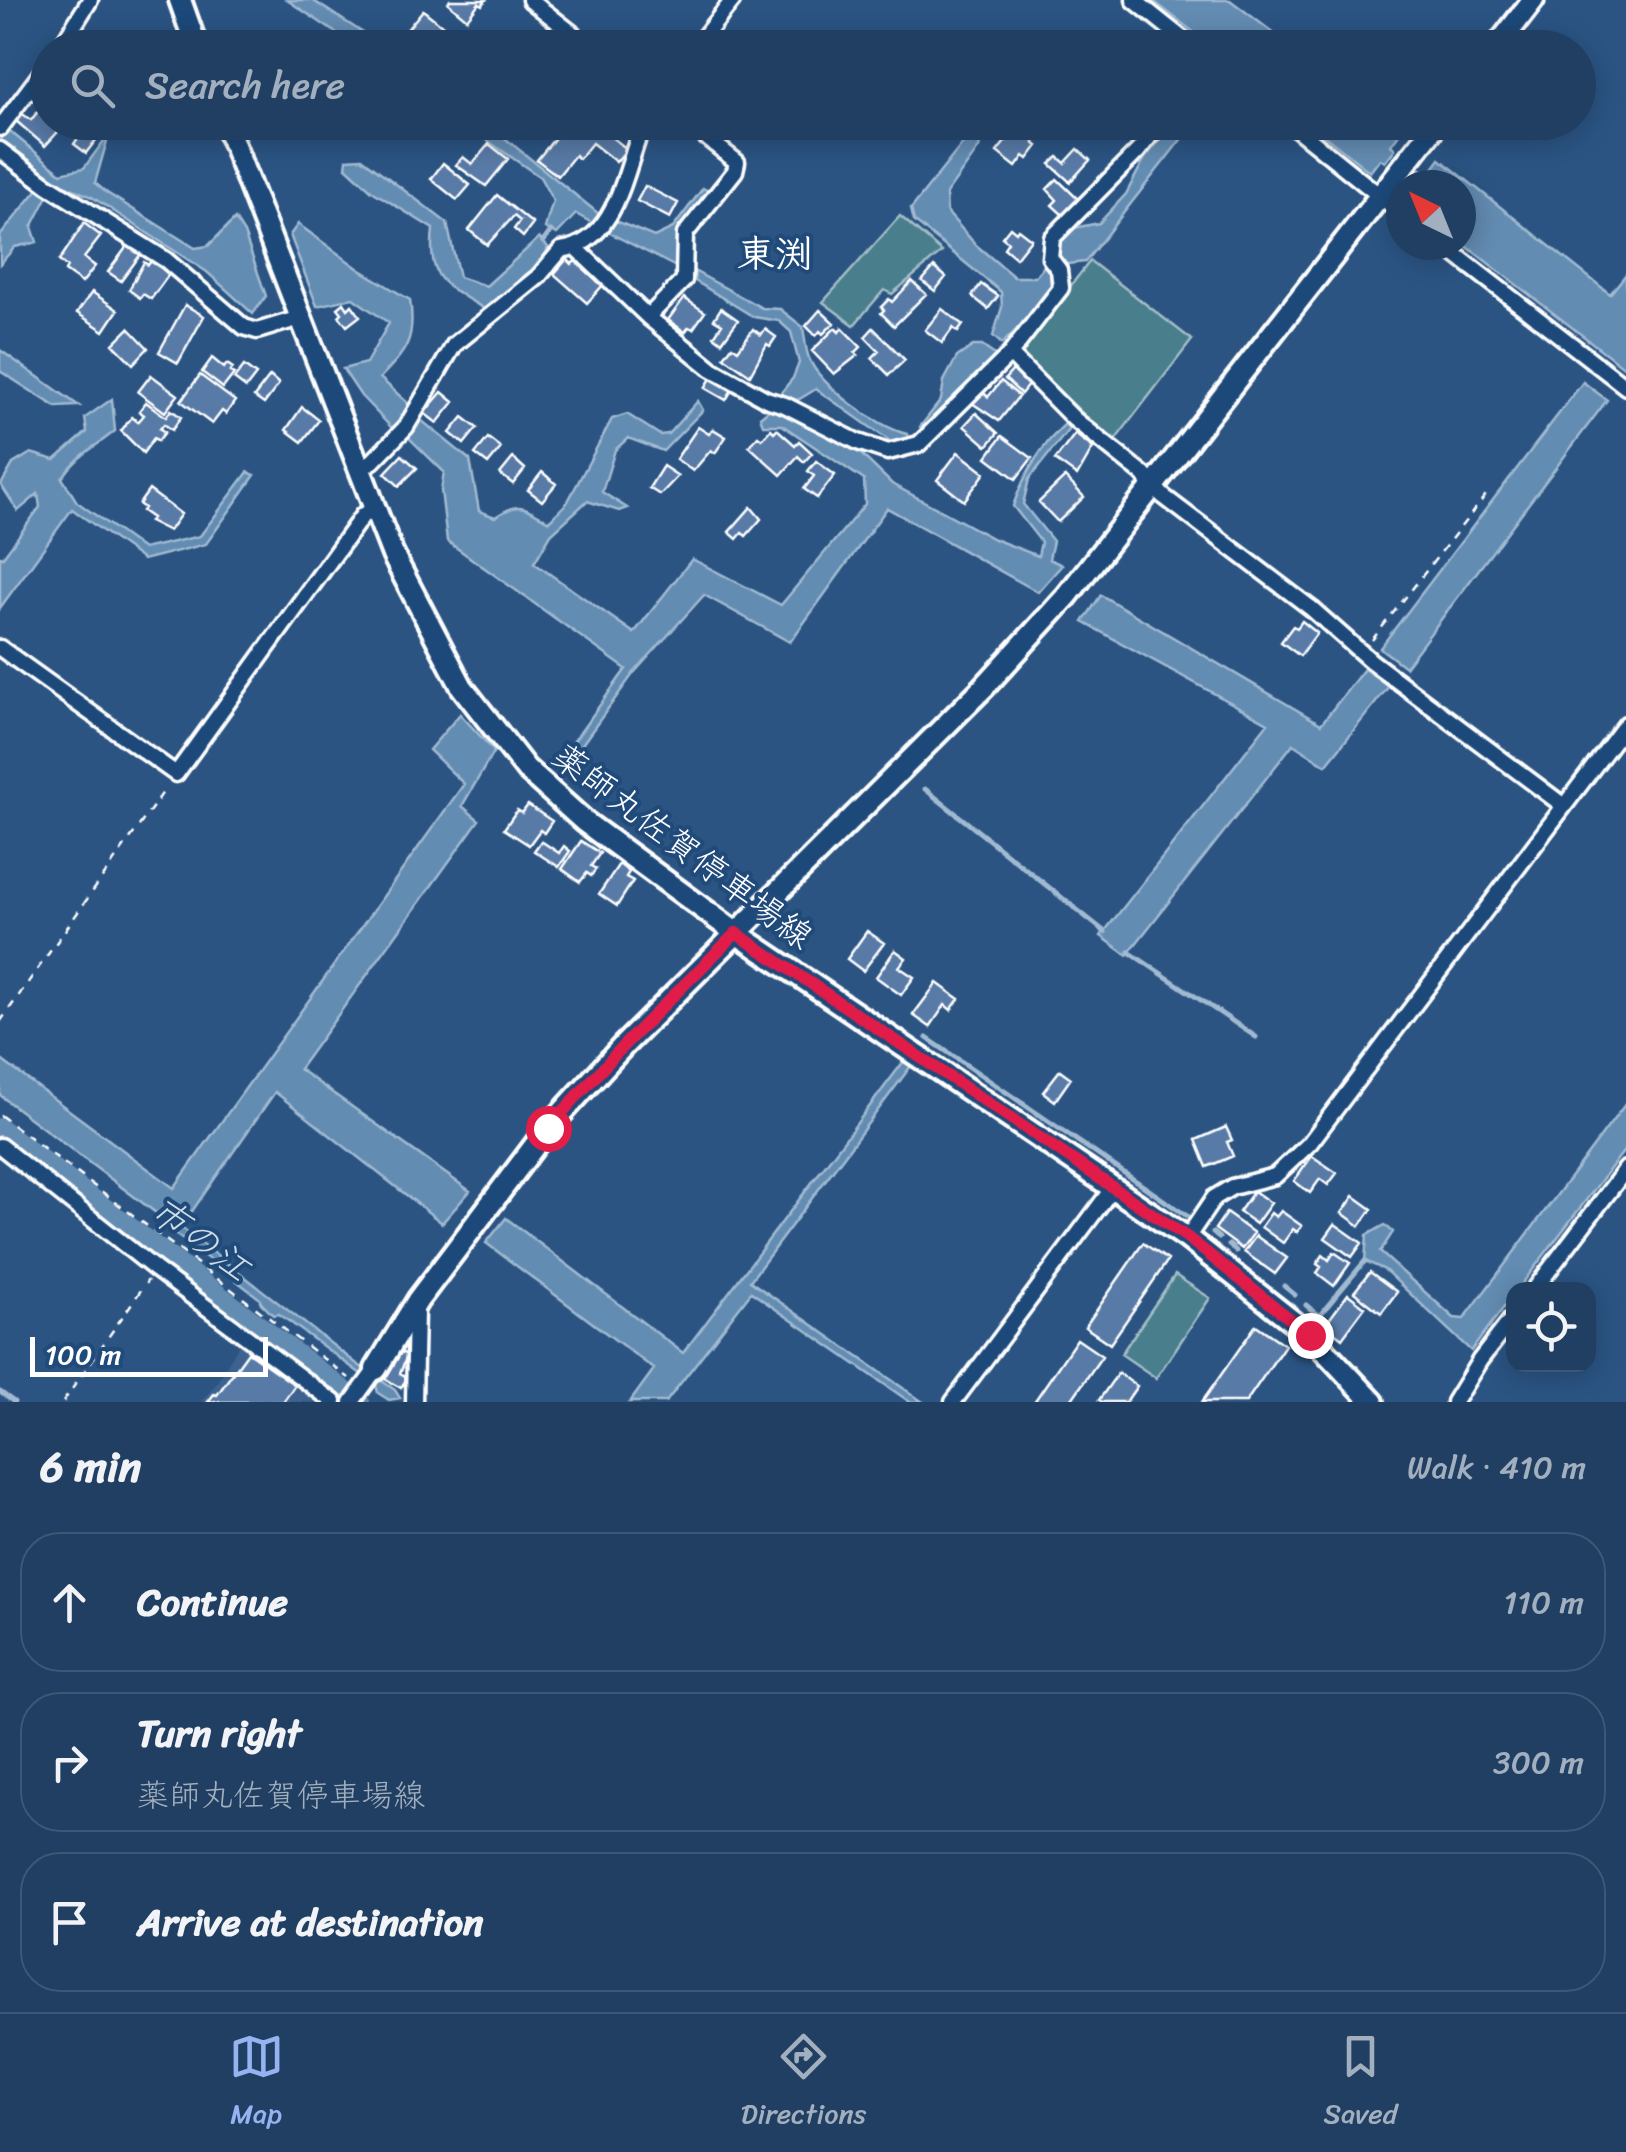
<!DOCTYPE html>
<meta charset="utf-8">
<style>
:root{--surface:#203f62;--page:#284668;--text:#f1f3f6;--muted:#a2afbe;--line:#3d5877;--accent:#95b2f1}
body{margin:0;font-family:Sriracha,"Klee One",sans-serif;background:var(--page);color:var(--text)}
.controls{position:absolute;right:30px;bottom:30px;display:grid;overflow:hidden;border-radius:20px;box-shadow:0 5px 25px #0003}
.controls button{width:90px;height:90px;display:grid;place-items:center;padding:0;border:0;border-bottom:2px solid var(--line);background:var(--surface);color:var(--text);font:50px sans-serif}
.compass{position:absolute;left:1386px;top:170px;width:90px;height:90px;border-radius:50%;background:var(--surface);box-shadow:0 5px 25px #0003;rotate:317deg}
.scale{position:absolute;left:30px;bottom:25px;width:238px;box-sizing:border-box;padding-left:10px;border:5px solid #fff;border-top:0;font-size:28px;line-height:35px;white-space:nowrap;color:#fff;-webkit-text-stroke:8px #1f4a7a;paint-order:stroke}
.stop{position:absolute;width:30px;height:30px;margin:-22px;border:8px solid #e11d48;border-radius:50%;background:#fff}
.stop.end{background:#e11d48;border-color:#fff;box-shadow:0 2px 10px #0008}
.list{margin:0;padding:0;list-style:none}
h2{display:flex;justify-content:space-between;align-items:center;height:130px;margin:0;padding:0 40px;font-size:42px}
h2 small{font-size:32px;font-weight:400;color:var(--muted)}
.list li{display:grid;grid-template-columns:65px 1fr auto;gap:30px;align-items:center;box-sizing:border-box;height:140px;margin:0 20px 20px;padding:0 20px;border:2px solid var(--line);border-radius:40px}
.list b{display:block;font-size:38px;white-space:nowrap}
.list p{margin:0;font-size:32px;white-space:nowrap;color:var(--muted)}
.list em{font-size:32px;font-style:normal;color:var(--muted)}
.icon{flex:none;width:55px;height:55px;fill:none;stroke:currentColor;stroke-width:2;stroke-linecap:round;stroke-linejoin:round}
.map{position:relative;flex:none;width:1626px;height:1402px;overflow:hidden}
.search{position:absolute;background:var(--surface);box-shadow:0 5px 25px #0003;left:30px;right:30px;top:30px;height:110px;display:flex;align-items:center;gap:25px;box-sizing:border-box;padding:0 35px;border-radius:55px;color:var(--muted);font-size:38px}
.sheet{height:610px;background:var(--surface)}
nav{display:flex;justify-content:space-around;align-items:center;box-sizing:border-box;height:140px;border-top:2px solid var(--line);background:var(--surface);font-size:28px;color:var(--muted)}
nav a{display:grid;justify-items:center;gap:5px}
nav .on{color:var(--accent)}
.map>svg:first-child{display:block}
</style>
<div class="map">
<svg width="1626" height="1402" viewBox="0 0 1626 1402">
<rect width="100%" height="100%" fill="#2b5483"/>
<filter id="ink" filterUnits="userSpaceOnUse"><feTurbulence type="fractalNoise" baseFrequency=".01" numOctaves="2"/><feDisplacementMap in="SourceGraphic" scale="20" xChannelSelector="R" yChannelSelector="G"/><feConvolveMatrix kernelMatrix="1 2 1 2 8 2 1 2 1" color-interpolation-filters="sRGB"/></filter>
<g filter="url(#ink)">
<path fill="#3d6290" d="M242 1339 324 1402H201L216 1384Z"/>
<path fill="#497e8d" stroke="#a4bec6" stroke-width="2.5" d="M900 216 942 252 892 294 884 290 854 325 823 302Z
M1090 261 1192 340 1113 443 1019 352Z
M1175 1275 1210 1298 1156 1378 1121 1354Z"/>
<path fill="#638cb2" stroke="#a1bad1" stroke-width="2.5" d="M287 0H312L385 47H357Z
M1152 0H1230L1292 47H1213Z
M469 123H486L599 214 592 223 576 214 557 234 545 228 553 201 540 177 481 136Z
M979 123H991L982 134 979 148 946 194 947 212 976 245 1014 277H1035L1046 264 1051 273 1050 295 1002 344 993 336 1002 307 1001 292 914 221 911 209Z
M1174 123H1194L1085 262 1059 265 1054 257 1062 238 1074 228 1099 223 1126 194 1145 158Z
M1308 123H1390L1401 131 1391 145 1395 149 1385 162 1380 159 1370 172Z
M7 129 61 173 84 168 109 134 95 183 107 193 195 248 208 246 235 219 244 233 266 296 253 314 207 272 92 197 55 181 0 141Z
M362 158 447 223 459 277 486 286 539 238 548 247C540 273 509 297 486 310 445 284 427 282 433 229L372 191 346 167 347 159Z
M1440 159 1610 294 1626 274V369L1461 242V185H1415L1411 182 1421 169 1429 174Z
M703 188 711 193 679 234 678 268 606 231 616 221 654 237 673 228Z
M38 189 48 196 32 227 37 242 15 247 0 264V236Z
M298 224 359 269 410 300C416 340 406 351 380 378L411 406 393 429 361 396 343 369 366 363 389 323 353 298 317 306 290 235Z
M694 271 762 308 780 309 803 327C805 337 805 349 809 358 819 385 879 428 907 434L909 442 894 444 816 389 798 400 779 395 793 378 799 363 791 332 779 321 754 317 695 281Z
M973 346H982L995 355 968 393 926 433 920 427 941 400 944 381 957 357Z
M0 350 79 406 56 407 0 371Z
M1583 382 1607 400 1405 667 1380 648Z
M112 399 115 431C93 449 79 454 62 478L77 502 143 549 200 536 248 472 255 475 206 544 143 560 72 509 0 608V556L3 557 40 507 38 494 18 511 1 485 13 464 31 453 55 460 87 432 85 418Z
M698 401 703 410 663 451 628 438 615 450 602 492 627 508 619 511 587 501 551 534 534 563 634 633 692 559 781 605 865 504 864 480 782 425H763L760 417 772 407 861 454 892 484 994 539 1038 556 1041 542 1013 506C1024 475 1040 447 1065 424L1069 429 1029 479 1023 504 1053 541 1049 559 1062 565 1038 592 887 508 790 642 704 595 633 674 578 750 571 745 626 669 447 541 441 490 444 472 408 437 421 420 470 460 479 511 495 517C521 500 524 507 549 521L567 503 612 419 627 414 660 435 668 434Z
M1101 595 1321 724 1364 669 1389 686 1326 765 1293 744 1127 955 1101 936 1268 723 1083 622Z
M460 714 494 751 462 806 479 820 299 1069 470 1191 442 1223 275 1092 181 1227 357 1364 395 1390 400 1398 389 1400 378 1393 376 1385 279 1314 273 1315 261 1303 259 1298 176 1234 164 1219 11 1104 0 1095V1059L174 1188 464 784 429 750Z
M904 1061 911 1066 750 1281 923 1402H910L751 1292 666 1402H630L654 1369 486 1243 506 1218 683 1353Z
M1626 1103V1148L1518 1289 1514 1290 1513 1295 1471 1351 1385 1270 1365 1261 1367 1235 1385 1225 1393 1232 1380 1252 1454 1318 1464 1319Z"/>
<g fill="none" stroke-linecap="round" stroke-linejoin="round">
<path stroke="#a1bad1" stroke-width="5" d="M543 242 551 231
M401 419 415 427
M925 789 1105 932
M1129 952 1256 1037
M927 1038 1190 1218
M1213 1233 1219 1238
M1229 1245 1236 1251
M1284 1286 1295 1295
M1306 1305 1319 1316 1365 1261
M0 1392 14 1402"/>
<path stroke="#638cb2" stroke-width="18" d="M0 1127 361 1402"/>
</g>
<path fill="#597aa6" stroke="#fff" stroke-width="2.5" d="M450 0H486L482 5 479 3 467 19 448 3Z
M423 10 443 26 426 48 405 32Z
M43 105 48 109V122H67L45 146 15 120 21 113 31 120Z
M89 122 103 131 86 153 74 144Z
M1009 122 1018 125 1021 122 1039 136 1034 143 1038 146 1028 159 1024 156 1016 167 997 152 1008 138 1001 133Z
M567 123 583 136 593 123 627 149 616 162 592 143 579 159 575 155 558 176 537 160Z
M489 144 508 159 486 186 456 165 463 157 472 164Z
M1078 149 1090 160 1070 182 1050 164 1058 157 1065 163Z
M443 163 470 185 457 200 431 179Z
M1057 179 1079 200 1064 216 1052 205 1057 200 1047 189Z
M645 186 678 203 670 218 637 201Z
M497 195 533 224 523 237 514 229 520 221 514 216 487 245 469 230Z
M84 223 101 236 84 258 95 266 82 283 65 271 67 267 59 261Z
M1010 227 1016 232 1018 229 1031 239 1016 258 1004 248 1008 242 1002 237Z
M128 245 141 254 121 281 108 272Z
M567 259 572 264 575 261 603 285 587 303 554 274Z
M152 260 170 273 151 299 143 294 140 298 129 290 144 262 148 265Z
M934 267 946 277 935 291 922 281Z
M912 281 926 294 894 326 881 313 884 310 881 307 889 299 892 302Z
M981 284 998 296 988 309 972 296Z
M92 292 118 310 104 331 77 313Z
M684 298 705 312 693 329 689 327 685 332 668 320Z
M344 303 348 309 352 305 360 316 347 326 339 316 342 313 338 308Z
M185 305 204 316 178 363 159 352Z
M721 308 738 320 722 342 714 336 722 324 714 319Z
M942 309 963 325 958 332 953 328 942 343 925 330Z
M820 310 834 323 823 334 820 331 816 336 806 326Z
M129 328 148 348 133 364 113 344Z
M835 328 839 332 842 328 861 347 855 353 858 355 834 374 812 351Z
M873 328 905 360 889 375 872 358 879 351 865 337Z
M753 329 761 335 765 329 776 337 770 346 767 344 750 375 724 357 732 346 738 350Z
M212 358 224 368 227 364 233 368 230 372 234 374 223 388 202 372Z
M244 366 256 375 246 388 234 379Z
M1013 370 1029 384 1021 394 1005 379Z
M151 375 178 395 165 412 138 392Z
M200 375 235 401 226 414 222 411 212 424 181 401Z
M713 375 733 388 726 400 705 388Z
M270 376 279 384 264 404 254 397Z
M1001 381 1019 396 999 421 972 403 982 391 988 397Z
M442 392 454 402 437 423 424 413Z
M146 402 166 417 171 410 181 417 172 430 164 424 160 429 165 432 158 441 154 438 143 453 121 431 132 417 138 422 144 415 139 411Z
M302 407 319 420 302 442 286 430Z
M976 413 998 433 987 446 964 426Z
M463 417 477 428 464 444 450 433Z
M698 427 709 434 713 429 726 437 715 453 711 450 693 471 676 459Z
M771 429 774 432 777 429 795 445 799 441 812 453 804 462 798 456 781 475 749 446 758 436 762 439Z
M1075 434 1093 448 1077 476 1055 460Z
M1002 436 1032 458 1016 479 987 457Z
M488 438 501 448 488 464 475 454Z
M958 452 985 473 964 501 937 480Z
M402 455 417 468 399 486 385 473Z
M513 458 525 469 513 484 500 474Z
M816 461 835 475 817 498 804 489 814 476 808 471Z
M663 466 678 476 660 495 649 488Z
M542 472 556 484 542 501 528 490Z
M1065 477 1084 497 1058 522 1039 502Z
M149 490 181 514 169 531 149 521 152 518 142 511 144 508 139 504Z
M751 507 761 519 746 536 742 533 737 539 729 532Z
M1302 621 1317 633 1300 656 1281 642 1293 626 1297 628Z
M528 805 552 821 544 833 540 830 529 845 504 829 517 810 522 813Z
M541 841 559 853 564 846 570 851 559 867 534 851Z
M581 841 600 853 591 866 596 869 591 876 587 873 580 882 562 869Z
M619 864 629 872 626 877 633 881 617 906 599 894Z
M867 931 884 943 863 971 847 959Z
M895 950 906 958 899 967 914 977 901 995 876 977Z
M937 983 959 999 951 1010 945 1005 930 1027 913 1015Z
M1060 1070 1071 1078 1055 1101 1043 1092Z
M1226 1127 1232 1140 1227 1142 1233 1156 1207 1167 1196 1140Z
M1312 1156 1337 1173 1328 1185 1320 1179 1310 1193 1294 1181Z
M1254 1191 1271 1203 1256 1224 1239 1212Z
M1354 1196 1372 1209 1360 1226 1342 1213Z
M1281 1211 1302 1226 1297 1232 1293 1229 1283 1243 1261 1227 1271 1213 1276 1217Z
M1226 1213 1254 1233 1242 1249 1215 1229Z
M1335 1224 1362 1243 1352 1257 1325 1238Z
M1256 1236 1287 1258 1275 1274 1244 1252Z
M1143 1243 1168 1260 1110 1344 1085 1327Z
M1334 1252 1350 1263 1334 1286 1317 1273 1321 1267 1317 1264 1323 1255 1329 1260Z
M1370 1272 1397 1292 1381 1313 1354 1292Z
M1348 1294 1365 1307 1342 1338 1325 1325Z
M1256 1325 1285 1345 1246 1402H1202Z
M1077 1339 1102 1356 1070 1402H1034Z
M248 1352 295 1385 283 1402H208L214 1394 217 1395Z
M401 1352 407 1355 400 1374 407 1378 401 1388 385 1379Z
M1118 1373 1137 1386 1126 1402H1103L1099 1400Z"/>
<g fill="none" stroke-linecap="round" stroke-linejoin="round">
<g stroke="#fff" stroke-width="21">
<path id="street" d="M530 0 591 48
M1134 0 1194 48
M60 48 90 0
M695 48 733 0
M1288 122 1401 213
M0 128 48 64
M0 150 47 185 166 260 244 327 257 331 300 318
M1443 245 1626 387
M576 248 648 317 712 369 766 399 785 405 858 442 888 452 919 444 1010 354 1061 288 1059 270 1050 258 1052 238 1138 151 1161 122
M648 317 684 280 685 234 735 171 737 162 687 122
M1010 354 1074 419 1144 475 1163 496 1312 609 1371 661 1564 806
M359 470 373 461 406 427 454 345 538 277 561 250C618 243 626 164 644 122
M0 648 176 774 363 515 374 509
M0 1146 155 1269 334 1402
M1187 1238 1214 1198 1232 1187 1275 1176 1309 1144 1626 724
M1534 1290 1626 1169
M352 1402 376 1369
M414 1402 416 1311
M953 1402 1112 1189
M1454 1402 1480 1360 1514 1316"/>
</g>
<g stroke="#fff" stroke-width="28">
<path id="secondary" d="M180 0 197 48
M1496 48 1533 0
M225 122 393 555 462 687 526 769 585 822 736 933 1187 1238 1310 1335 1373 1402
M376 1369 418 1300 548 1128 624 1045 984 687 1067 596 1438 122"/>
</g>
<path stroke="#fff" stroke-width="2.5" stroke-dasharray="8 8" stroke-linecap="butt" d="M1372 640 1489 491
M0 1022 166 788
M0 1115 349 1378
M63 1402 148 1280"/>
<use href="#street" stroke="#1f4a7a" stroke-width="14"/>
<use href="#secondary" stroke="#1f4a7a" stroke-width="20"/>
</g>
</g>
<g fill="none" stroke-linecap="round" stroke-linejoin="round" filter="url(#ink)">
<path stroke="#e11d48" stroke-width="12" d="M548 1128 624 1045 736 933 1188 1238 1310 1335"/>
</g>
<g text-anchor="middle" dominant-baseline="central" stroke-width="8" stroke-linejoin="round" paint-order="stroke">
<g font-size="35" fill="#fff" stroke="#1f4a7a">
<text transform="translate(683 846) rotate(37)">薬師丸佐賀停車場線</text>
</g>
<g font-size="38" font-weight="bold" fill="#fff" stroke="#1f4a7a">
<text x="775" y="254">東渕</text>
</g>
<g font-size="38" font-style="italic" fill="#d0dce8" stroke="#1f4a7a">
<text transform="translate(200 1239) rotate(37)">市の江</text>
</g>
</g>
</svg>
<div class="controls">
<button><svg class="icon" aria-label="locate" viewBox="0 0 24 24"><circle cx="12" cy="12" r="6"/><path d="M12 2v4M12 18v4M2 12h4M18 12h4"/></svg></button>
</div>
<svg class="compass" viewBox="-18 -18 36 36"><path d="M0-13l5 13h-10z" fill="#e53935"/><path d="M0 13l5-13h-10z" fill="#a2afbe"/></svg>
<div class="scale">100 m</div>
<div class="stop" style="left:548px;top:1128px"></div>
<div class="stop end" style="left:1310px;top:1335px"></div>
<div class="search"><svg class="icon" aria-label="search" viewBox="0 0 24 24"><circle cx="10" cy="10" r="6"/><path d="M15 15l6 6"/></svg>Search here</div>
</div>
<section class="sheet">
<h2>6 min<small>Walk · 410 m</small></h2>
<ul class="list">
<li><svg class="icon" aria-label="ahead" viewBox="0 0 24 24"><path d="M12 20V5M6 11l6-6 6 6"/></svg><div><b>Continue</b></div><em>110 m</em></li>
<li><svg class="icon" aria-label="right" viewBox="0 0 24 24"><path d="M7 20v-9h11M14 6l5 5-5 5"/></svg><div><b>Turn right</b><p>薬師丸佐賀停車場線</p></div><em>300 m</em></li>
<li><svg class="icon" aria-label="arrive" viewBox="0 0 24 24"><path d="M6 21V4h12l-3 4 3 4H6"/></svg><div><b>Arrive at destination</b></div></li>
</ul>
</section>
<nav>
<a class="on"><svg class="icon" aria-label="map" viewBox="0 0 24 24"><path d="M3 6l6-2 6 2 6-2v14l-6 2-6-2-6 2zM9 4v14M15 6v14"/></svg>Map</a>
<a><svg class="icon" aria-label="directions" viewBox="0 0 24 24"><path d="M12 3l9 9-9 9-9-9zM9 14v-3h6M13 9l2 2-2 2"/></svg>Directions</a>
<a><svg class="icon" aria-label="saved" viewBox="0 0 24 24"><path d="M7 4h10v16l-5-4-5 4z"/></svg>Saved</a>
</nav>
